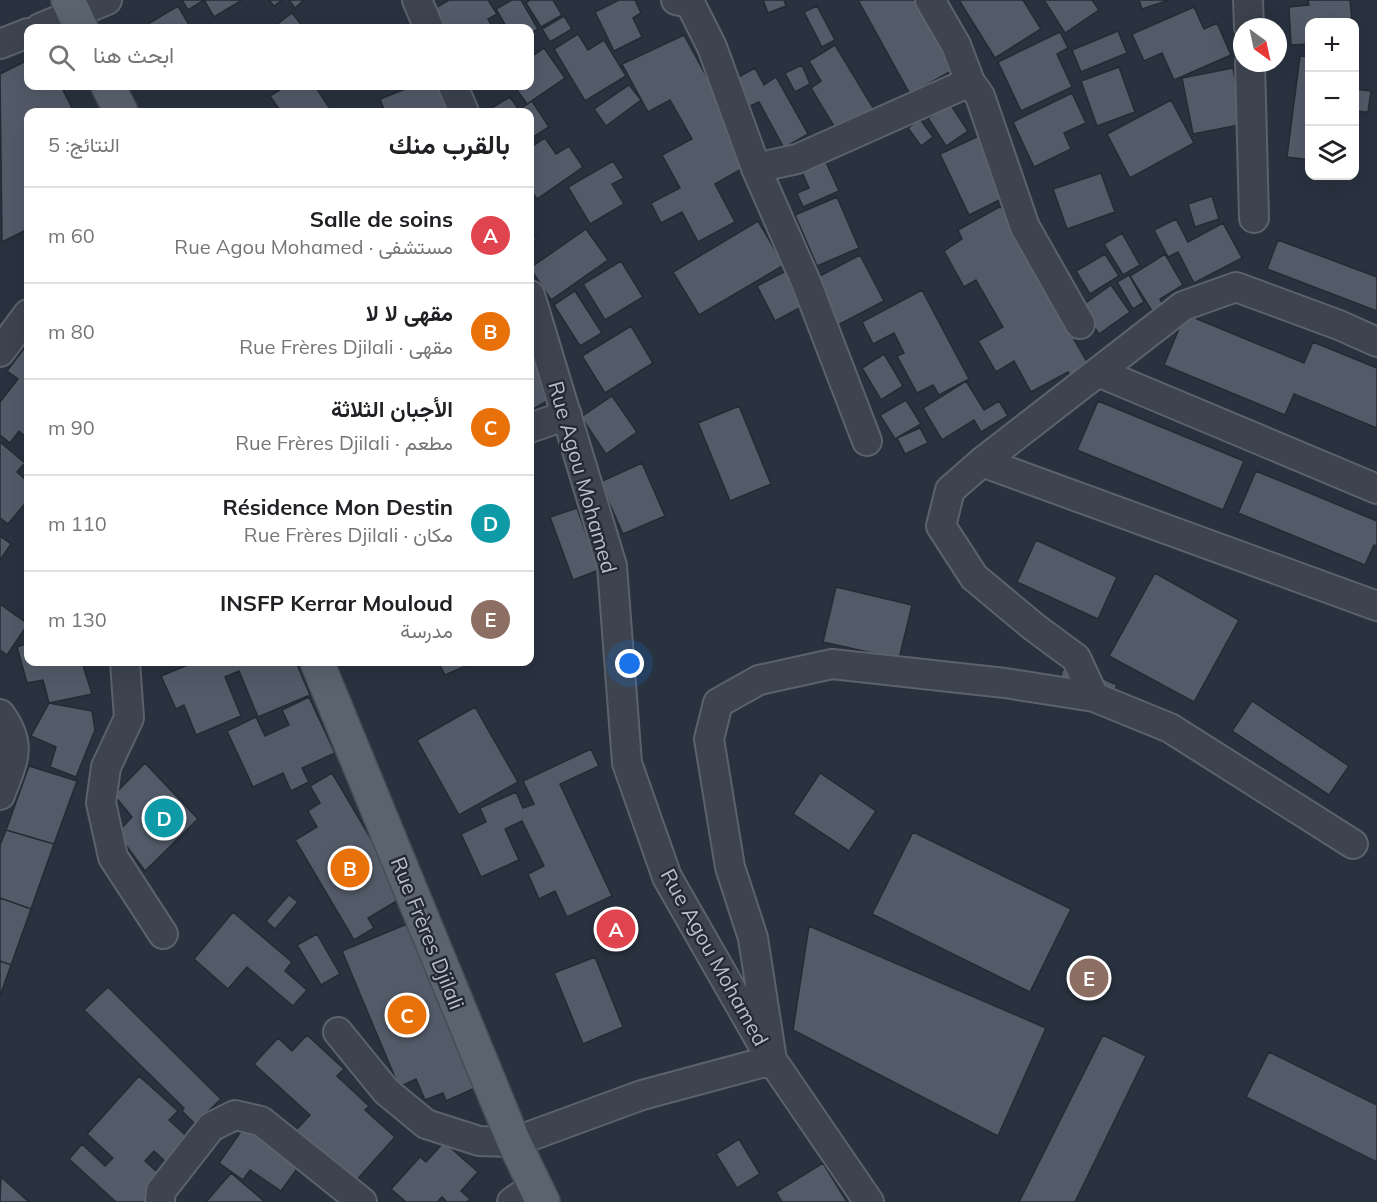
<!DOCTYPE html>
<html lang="ar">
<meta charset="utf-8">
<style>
:root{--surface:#fff;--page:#f6f6f6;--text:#202124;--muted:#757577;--line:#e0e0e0;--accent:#57667e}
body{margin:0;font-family:Mulish,Vazirmatn,sans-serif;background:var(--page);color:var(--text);direction:rtl}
.controls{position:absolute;right:18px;top:18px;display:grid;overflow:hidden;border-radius:12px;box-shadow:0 6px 24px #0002}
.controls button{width:54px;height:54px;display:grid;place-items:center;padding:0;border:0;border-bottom:2px solid var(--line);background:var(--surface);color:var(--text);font:30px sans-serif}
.compass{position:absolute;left:1233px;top:18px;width:54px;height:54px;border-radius:50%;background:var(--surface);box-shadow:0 6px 24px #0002;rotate:147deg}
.you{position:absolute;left:630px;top:664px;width:21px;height:21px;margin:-15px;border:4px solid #fff;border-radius:50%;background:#1a73e8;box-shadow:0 0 0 9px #1a73e833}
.badge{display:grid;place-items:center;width:39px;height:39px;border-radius:50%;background:var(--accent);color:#fff;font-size:20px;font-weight:700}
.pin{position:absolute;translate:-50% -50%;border:3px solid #fff;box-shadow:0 2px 6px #0006}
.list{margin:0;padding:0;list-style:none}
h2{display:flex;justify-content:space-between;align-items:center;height:78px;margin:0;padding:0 24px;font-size:26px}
h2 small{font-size:20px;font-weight:400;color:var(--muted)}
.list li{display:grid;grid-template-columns:39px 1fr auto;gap:18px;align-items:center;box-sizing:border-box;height:96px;padding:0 24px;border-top:2px solid var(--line)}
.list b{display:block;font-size:22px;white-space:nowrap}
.list p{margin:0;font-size:20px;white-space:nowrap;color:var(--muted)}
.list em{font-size:20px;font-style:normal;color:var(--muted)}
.icon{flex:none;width:33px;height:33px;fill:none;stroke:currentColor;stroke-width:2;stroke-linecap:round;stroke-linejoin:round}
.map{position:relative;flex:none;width:1377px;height:1202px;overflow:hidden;direction:ltr}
.search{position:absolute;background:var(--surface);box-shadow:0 6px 24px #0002;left:24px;top:24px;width:510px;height:66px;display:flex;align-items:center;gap:15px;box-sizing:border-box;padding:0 21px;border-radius:12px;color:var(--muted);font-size:22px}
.panel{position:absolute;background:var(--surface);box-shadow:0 6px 24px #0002;left:24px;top:108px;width:510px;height:558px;border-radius:12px;direction:rtl}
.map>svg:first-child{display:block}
</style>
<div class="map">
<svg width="1377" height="1202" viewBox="0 0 1377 1202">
<rect width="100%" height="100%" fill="#29323f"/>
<path fill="#535b69" stroke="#242b36" stroke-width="1.5" d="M182 0H204L188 10Z
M204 0H242L214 17Z
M269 0H282L274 6Z
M289 0H304L295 8Z
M449 0H488L497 14 488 19 493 28H444L432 10Z
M512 0H521L538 29 530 34V28H507L496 9Z
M530 0H553L562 15 541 27 526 3Z
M619 0H635L641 13 633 18 642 37 614 51 595 12Z
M763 0H784L786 6 768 13Z
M858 0H917L955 69 910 94Z
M959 0H1023L1041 29 995 58Z
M1044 0H1092L1099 10 1065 33Z
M1139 0H1169L1142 9Z
M1308 0H1350L1352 22H1310V44L1291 45 1289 7 1309 5Z
M178 6 191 28H141Z
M817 6 835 40 822 47 804 12Z
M1194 7 1204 29 1217 23 1231 55 1174 80 1162 53 1144 61 1132 34Z
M292 13 304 28H272Z
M564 16 572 29 550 42 542 29Z
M1118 31 1127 53 1081 72 1072 50Z
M1060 32 1068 48 1057 54 1072 87 1021 111 998 62Z
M578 34 588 50 604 40 626 76 585 101 554 49Z
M684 35 735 129 727 133 745 167 715 184 735 222 698 242 682 212 661 223 651 203 680 188 662 155 692 139 670 100 648 112 622 64Z
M835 45 875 111 838 133 811 88 821 81 809 61Z
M544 48 565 78 527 104 514 86H530V58Z
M1300 56 1310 57V160L1287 157Z
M28 60V86H61L74 112H28V229L2 242 0 74Z
M802 65 810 84 795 92 785 73Z
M1119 67 1135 112 1097 126 1081 81Z
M755 68 764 85 776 77 808 134 784 148 759 102 750 106 735 79Z
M1233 68 1244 124 1193 134 1182 78Z
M629 85 641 100 606 126 594 109Z
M286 86H315L332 112H281L270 96Z
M413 86H449L460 112H385L380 99Z
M1354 89 1371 91 1368 112 1354 111Z
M1072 93 1086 123 1064 133 1071 149 1034 167 1013 122Z
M510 97 519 110 532 101 549 127 530 139V112H485Z
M1171 100 1194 143 1130 178 1107 134Z
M950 104 968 131 946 146 928 118Z
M920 119 933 137 921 146 908 128Z
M985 133 1014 193 969 215 940 154Z
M545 138 556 154 569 146 583 167 537 199 530 189V148Z
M822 153 839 191 803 207 797 193 809 188 798 163Z
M613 161 624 178 612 184 624 204 590 224 568 187Z
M1101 173 1115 212 1067 229 1053 189Z
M1212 196 1219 219 1195 227 1188 204Z
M837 197 859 248 817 266 795 215Z
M1001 206 1026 249 1023 250 1091 369 1072 379 1068 372 1031 392 1014 361 996 372 978 341 1003 327 976 280 964 287 944 251 962 239 958 230Z
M1176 219 1188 242 1223 223 1242 258 1194 283 1178 252 1168 257 1154 230Z
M758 221 784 265 699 315 673 272Z
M530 222 536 240 530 243Z
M586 229 608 260 551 300 530 268Z
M1122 233 1140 265 1123 275 1104 244Z
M1278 240 1377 277V311L1267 269Z
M1105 254 1119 276 1090 294 1076 271Z
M1165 254 1183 285 1160 299 1163 305 1152 311 1130 276Z
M860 255 884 301 838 325 814 279Z
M621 261 643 297 605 320 583 284Z
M790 269 807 304 775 321 757 286Z
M1129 275 1144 302 1133 309 1117 282Z
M1111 285 1130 312 1099 334 1080 307Z
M922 290 969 379 939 395 933 385 917 393 897 356 904 353 894 333 873 344 862 322Z
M575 291 602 333 580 346 554 305Z
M1185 314 1304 363 1313 342 1377 368V428L1294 394 1285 415 1164 365Z
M631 326 653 363 605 393 582 356Z
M28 343V439L19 431 10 443 0 435V402L18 379 7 371Z
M535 352 559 394 530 411V355Z
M884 354 903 386 881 400 862 368Z
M966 381 984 410 999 401 1008 416 981 432 974 420 942 440 923 408Z
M612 396 637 432 606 454 581 417Z
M906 400 921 424 895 439 880 415Z
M1098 401 1244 461 1223 510 1077 450Z
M739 406 771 484 730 501 698 423Z
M920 428 928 443 905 454 897 438Z
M0 442 25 463 17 472 28 482V500L8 524 0 518Z
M642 463 665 516 623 534 600 482Z
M1256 471 1377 521V546L1374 545 1365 565 1238 513Z
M577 508 599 570 573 580 550 517Z
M0 536 11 544 0 560Z
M1036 540 1117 577 1098 619 1017 582Z
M1155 573 1239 620 1194 702 1109 656Z
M836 587 912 605 899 659 823 642Z
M0 604 28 624 7 655 0 650Z
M28 643V662H82L92 694 49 703 43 680 27 683 17 647Z
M195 662H296L310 695 258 717 239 671 225 677 241 716 196 735 184 705 176 709 161 676Z
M438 662H475L445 675Z
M1062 670 1084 673 1060 684Z
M1093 674 1117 685 1111 698Z
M309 697 335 753 302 768 309 782 291 791 283 773 253 787 227 731 256 717 265 736 289 725 282 710Z
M1252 701 1349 766 1329 795 1232 731Z
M49 703 92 711 95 730 76 777 50 767 56 747 31 736Z
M475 707 518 782 459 815 417 740Z
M591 749 599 766 560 784 612 896 567 917 555 891 539 899 528 874 544 866 522 821 505 829 519 860 481 877 461 834 486 822 480 808 516 792 523 808 534 804 523 781Z
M145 763 198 819 145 871 117 833 132 817 114 795Z
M29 766 77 781 54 844 6 830Z
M332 773 405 896 368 918 374 928 354 940 295 840 317 827 308 811 320 803 310 786Z
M820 773 876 811 849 851 793 814Z
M6 830 54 844 31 909 0 898V845Z
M913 832 1071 909 1030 992 872 914Z
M289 895 298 902 275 929 266 921Z
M0 898 31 909 11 965 0 961Z
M233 912 292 962 285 971 307 990 293 1006 247 967 228 989 194 959Z
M407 924 475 1088 446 1101 443 1093 425 1100 416 1079 399 1087 342 951Z
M809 926 1046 1028 998 1136 793 1030Z
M317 934 340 974 321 985 297 945Z
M595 957 623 1027 583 1044 554 973Z
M0 961 11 965 0 996Z
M108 987 221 1099 195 1124 182 1111 184 1108 84 1010Z
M307 1035 344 1069 337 1076 369 1106 365 1110 395 1137 354 1183 296 1130 310 1115 254 1064 278 1038 292 1051Z
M1103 1035 1146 1056 1075 1202H1019Z
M1269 1052 1377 1105V1162L1246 1097Z
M139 1076 178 1111 169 1120 193 1142 170 1166 154 1151 145 1161 165 1179 145 1202H116L69 1159 82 1144 105 1166 113 1158 87 1134Z
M244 1127 299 1166 281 1191 250 1170 243 1180 219 1163Z
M739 1139 760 1174 737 1188 716 1154Z
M444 1142 478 1172 461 1191 470 1199 467 1202H447L442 1197 437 1202H406L391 1189 420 1157 426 1162Z
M823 1163 847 1202H782L776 1192Z
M231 1173 265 1202H206Z
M1 1177 29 1202H0Z"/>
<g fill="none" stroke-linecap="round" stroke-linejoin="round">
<g stroke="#5b626c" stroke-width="32">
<path id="minor" d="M417 0 429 28
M676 0 690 3 712 47 756 168 806 282 867 441
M930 0 956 45 970 82 980 96 1025 227 1080 324
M1248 0 1249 27
M40 28 107 0
M0 44 28 33
M1250 63 1254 218
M453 86 464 112
M756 168 797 159 970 82
M530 295 612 566 627 763 667 877 763 1045
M0 352 28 314
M1098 372 1377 489
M530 428 567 415
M982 462 1377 606
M125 662 129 718 106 767 101 803 113 857 163 934
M1094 697 1076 658 1034 627 974 577 941 526 950 490 982 462 1183 306 1236 287 1339 325 1377 342
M0 714C23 745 13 761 0 795
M338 1032 386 1091 426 1124 479 1141 514 1142 642 1095 772 1060 869 1202
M772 1060 753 938 730 867 709 739 718 703 759 680 832 664 1005 683 1094 697 1170 728 1353 844
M160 1202 161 1191 211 1127 235 1115 261 1121 362 1202
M512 1202 536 1185"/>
</g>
<g stroke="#464d58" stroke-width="36">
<path id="major" d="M68 0 81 28
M108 86 121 112
M317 662 514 1142 543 1202"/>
</g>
<use href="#minor" stroke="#3d444f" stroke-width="28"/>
<use href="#major" stroke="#5b636f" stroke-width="33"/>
</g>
<g text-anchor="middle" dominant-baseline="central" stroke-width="4.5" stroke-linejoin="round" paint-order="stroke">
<g font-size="21" fill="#b9bfc9" stroke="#222934">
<text transform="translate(583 477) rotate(74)">Rue Agou Mohamed</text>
<text transform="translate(428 933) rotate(68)">Rue Frères Djilali</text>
<text transform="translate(715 957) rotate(61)">Rue Agou Mohamed</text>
</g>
</g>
</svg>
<div class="controls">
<button>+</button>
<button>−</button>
<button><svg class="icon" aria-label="layers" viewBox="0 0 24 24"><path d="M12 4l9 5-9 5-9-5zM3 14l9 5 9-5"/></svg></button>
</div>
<svg class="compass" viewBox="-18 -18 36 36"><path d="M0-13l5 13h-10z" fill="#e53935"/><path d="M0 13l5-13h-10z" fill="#757577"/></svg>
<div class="you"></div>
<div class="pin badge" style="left:616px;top:929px;background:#e0444e">A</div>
<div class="pin badge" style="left:350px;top:868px;background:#e8710a">B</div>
<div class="pin badge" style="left:407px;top:1015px;background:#e8710a">C</div>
<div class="pin badge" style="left:164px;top:818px;background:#0f9aa8">D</div>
<div class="pin badge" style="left:1089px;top:978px;background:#8d6e63">E</div>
<div class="search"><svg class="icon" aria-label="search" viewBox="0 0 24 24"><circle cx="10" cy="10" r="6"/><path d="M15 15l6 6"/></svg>ابحث هنا</div>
<section class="panel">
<h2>بالقرب منك<small>النتائج: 5</small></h2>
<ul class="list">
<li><span class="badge" style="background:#e0444e">A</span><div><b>Salle de soins</b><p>مستشفى · Rue Agou Mohamed</p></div><em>60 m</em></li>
<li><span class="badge" style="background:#e8710a">B</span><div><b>مقهى لا لا</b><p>مقهى · Rue Frères Djilali</p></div><em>80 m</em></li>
<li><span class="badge" style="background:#e8710a">C</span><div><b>الأجبان الثلاثة</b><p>مطعم · Rue Frères Djilali</p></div><em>90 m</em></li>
<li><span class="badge" style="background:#0f9aa8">D</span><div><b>Résidence Mon Destin</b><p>مكان · Rue Frères Djilali</p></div><em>110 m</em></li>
<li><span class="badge" style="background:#8d6e63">E</span><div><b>INSFP Kerrar Mouloud</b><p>مدرسة</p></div><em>130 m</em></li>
</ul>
</section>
</div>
